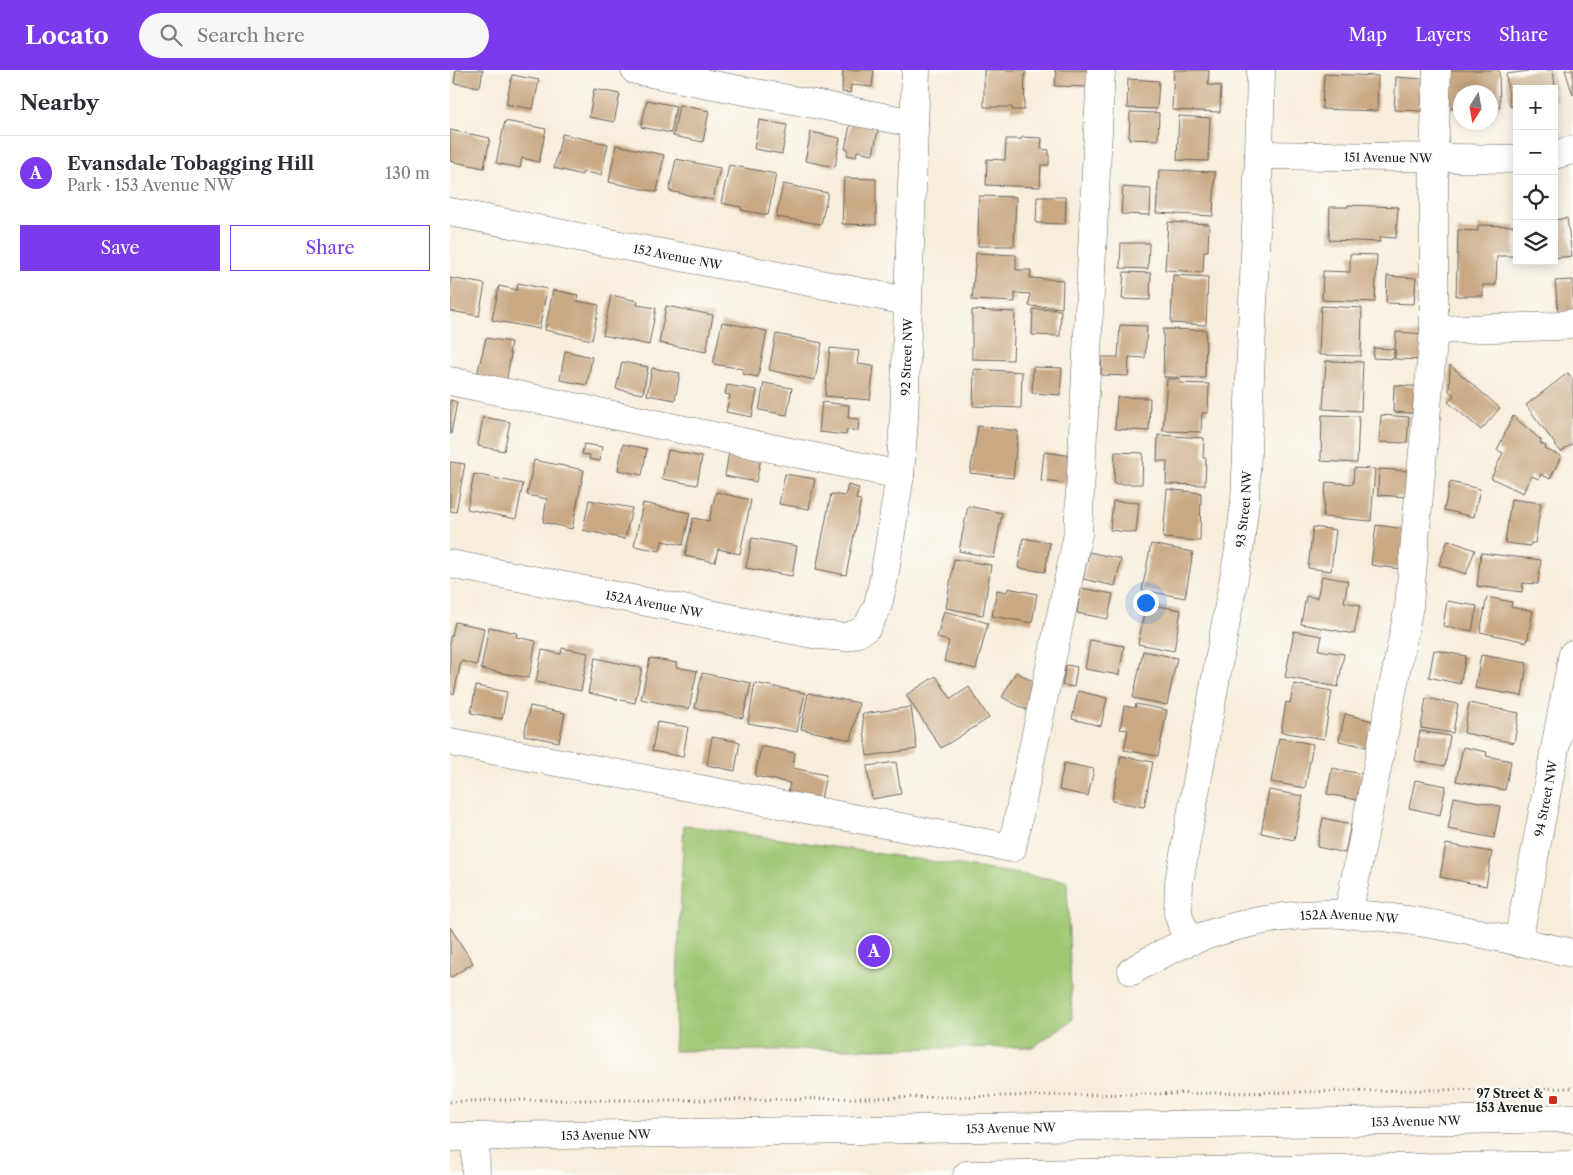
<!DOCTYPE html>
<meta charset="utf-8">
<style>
:root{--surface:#fff;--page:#f7f7f7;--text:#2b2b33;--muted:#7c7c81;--line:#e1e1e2;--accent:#7c3aed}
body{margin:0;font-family:"Libre Caslon Text",serif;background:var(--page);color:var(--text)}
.controls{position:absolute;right:15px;top:15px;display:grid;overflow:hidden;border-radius:0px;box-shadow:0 2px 12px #0003}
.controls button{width:45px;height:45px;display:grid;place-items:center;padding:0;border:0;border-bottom:1px solid var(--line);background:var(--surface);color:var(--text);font:25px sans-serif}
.compass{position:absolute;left:1003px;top:15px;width:45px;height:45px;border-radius:50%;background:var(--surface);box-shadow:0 2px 12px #0003;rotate:191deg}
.you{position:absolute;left:695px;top:532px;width:18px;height:18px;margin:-12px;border:4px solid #fff;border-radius:50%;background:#1a73e8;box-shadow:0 0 0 8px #1a73e833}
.badge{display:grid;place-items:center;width:32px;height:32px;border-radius:50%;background:var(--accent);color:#fff;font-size:16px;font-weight:700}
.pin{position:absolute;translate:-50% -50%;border:2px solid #fff;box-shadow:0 1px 5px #0006}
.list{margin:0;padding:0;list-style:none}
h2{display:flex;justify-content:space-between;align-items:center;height:65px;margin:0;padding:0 20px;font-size:21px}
h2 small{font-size:16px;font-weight:400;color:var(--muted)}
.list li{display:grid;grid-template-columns:32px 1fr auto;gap:15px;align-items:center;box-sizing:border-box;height:75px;padding:0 20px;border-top:1px solid var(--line)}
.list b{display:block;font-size:19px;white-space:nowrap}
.list p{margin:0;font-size:16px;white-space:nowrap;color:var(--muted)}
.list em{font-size:16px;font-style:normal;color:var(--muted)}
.actions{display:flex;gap:10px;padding:15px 20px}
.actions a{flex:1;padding:11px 0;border:1px solid var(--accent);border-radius:0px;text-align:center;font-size:18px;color:var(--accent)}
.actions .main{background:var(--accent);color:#fff}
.icon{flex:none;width:28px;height:28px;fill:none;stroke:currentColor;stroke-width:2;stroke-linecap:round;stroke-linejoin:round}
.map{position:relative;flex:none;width:1123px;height:1105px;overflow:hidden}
header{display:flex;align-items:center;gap:30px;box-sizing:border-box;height:70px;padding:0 25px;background:var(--accent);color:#fff}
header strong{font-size:24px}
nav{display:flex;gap:28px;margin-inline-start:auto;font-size:18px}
.search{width:350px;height:45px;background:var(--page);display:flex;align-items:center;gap:12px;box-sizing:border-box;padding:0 18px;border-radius:28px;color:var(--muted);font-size:19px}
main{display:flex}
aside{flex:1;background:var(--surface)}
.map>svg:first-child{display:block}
</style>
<header>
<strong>Locato</strong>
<div class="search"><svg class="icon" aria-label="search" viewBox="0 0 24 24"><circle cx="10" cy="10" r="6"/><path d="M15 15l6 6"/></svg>Search here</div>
<nav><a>Map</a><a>Layers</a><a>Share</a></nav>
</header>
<main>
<aside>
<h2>Nearby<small></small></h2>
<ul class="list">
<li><span class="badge">A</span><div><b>Evansdale Tobagging Hill</b><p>Park · 153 Avenue NW</p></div><em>130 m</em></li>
</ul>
<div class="actions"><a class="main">Save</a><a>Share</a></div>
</aside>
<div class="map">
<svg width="1123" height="1105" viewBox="0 0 1123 1105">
<rect width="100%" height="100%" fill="#fdfcf7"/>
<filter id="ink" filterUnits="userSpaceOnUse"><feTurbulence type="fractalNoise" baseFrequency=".02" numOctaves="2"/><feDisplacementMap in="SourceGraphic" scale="10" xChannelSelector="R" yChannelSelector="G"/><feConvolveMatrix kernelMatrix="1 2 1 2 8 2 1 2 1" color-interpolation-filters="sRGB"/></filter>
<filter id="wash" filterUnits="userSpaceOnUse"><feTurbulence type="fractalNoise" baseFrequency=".0096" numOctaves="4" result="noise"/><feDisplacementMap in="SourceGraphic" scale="20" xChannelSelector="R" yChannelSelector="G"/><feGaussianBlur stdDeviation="1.12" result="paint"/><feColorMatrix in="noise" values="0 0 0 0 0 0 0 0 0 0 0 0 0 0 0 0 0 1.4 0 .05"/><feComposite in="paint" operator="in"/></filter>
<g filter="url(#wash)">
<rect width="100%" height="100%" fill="#f7eddb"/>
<path fill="#9fc773" stroke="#5e7248" d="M234 755 617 811 622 950 583 977 224 981Z"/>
<g id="blocks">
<path fill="#c9a883" d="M6 0H33L30 17 4 13Z
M393 0H424L422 17 401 15 400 23 392 22Z
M534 0H575L574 40H562V37H534Z
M604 0H640V17L604 16 607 3Z
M724 0H759L758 15 771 16 770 42 722 40Z
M996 0H1049L1050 37 1040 38V22H1011V38L997 39Z
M1086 0H1103L1107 30 1104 31V19H1067V36H1060L1056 4Z
M1115 0H1123V25Z
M874 4 928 6 927 41 872 39Z
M62 5 89 10 83 39 56 34Z
M946 7 973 9 972 41 944 40Z
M678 9 709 11 707 39 677 38Z
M144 19 170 24 164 52 139 47Z
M197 30 226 36 221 63 191 57Z
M229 35 259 41 253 72 223 66Z
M680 42 709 43 708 70 679 69Z
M729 46 760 48 758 91 727 90Z
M309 50 337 55 332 84 304 79Z
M55 51 96 59 89 92 72 88 70 98 46 93Z
M401 51 429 56 423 84 407 81 406 87 397 85 398 79H395Z
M0 60 40 68 34 98 0 91Z
M361 62 390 68 385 97 355 91Z
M112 64 158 74 151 105 133 102 132 105 104 98Z
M572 67 592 68 591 79 599 80V95H591L590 117 536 115 537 89 555 90 556 69H572Z
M166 75 214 85 207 122 159 112Z
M226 89 270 98 263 130 219 121Z
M279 95 326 104 318 145 291 140V137L271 133Z
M709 100 765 102 763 146 706 143Z
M394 108 426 109V155L392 154Z
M333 114 378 123 371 154 326 147Z
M673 117 701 119 700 145 671 144Z
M529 126 566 127 564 176H528Z
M587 127H616L615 154 586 153Z
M898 135 948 137 946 168 930 167V172L879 170 880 137H898Z
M1117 148 1122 186 1104 188V150Z
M718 152 759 154 758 181H754L753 202 715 200Z
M1028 155 1065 156 1064 186H1047L1046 215H1033V226H1006L1008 160 1028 161Z
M671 173H699L698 199 670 198Z
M526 183 566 185V200H581L580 208 613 210 612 238 579 236 580 224 565 223V232L522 230Z
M900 184 927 185 925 232 872 230 873 201 900 202Z
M674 202 701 203 700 230 672 229Z
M723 205 758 207 756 255 721 253Z
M937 206 966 208 964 234 936 233Z
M0 208 35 214 29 246 0 241Z
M1123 210V241L1108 242 1105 211Z
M68 213 97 219 89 259 42 250 49 216 67 220Z
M103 220 128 225 127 231 149 235 142 270 95 260Z
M161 225 188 231 187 235 206 238 199 275 153 265Z
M216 236 263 245 256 282 209 273Z
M871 236 912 238 911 286 869 285Z
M583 239 611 240 610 266 582 265Z
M522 240 565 242 563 290 522 289Z
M272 252 317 261 308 307 292 304 293 299 263 294Z
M670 255 697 256 695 288 679 287 678 306 651 305 652 287H668Z
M713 259 756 260 755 308 714 307Z
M946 262 977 264 976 290 945 289Z
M326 264 372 273 365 310 319 300Z
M36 268 61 272 59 283 61 284 56 314 26 309Z
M380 278 409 281 407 294 424 296 420 330 375 326Z
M924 278 944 279V289L923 288Z
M115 281 142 287 137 315 110 310Z
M876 291 913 292 911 341 873 339Z
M172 292 198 297 193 324 166 319Z
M1000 295 1050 338 1031 360 998 332 1004 325 999 321Z
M583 297 612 298 610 325 582 323Z
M202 298 230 303 225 330 197 325Z
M524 299 572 302 571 338 523 336Z
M1118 303 1123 310V373L1111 382 1076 335Z
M717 309H730V313L759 314 758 343H752L751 362 713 361Z
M314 313 342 318 337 345 309 340Z
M277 315 307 320 302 347 276 342 280 325 275 324Z
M944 315 976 317 975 344 943 342Z
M667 327 700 328 699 361 665 359Z
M0 330 7 332 1 364H0Z
M372 332 399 335 398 348 409 349 408 361 397 360 396 365 369 362Z
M872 345 909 346 907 393 871 391Z
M931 345 959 347 957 373 929 372Z
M1063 346 1091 370 1090 373 1096 376 1095 379 1111 386 1100 409 1091 404 1089 409 1081 406 1073 423 1041 408 1053 383 1047 380Z
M33 347 60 352 54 381 28 376Z
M528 356 568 361 563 408 520 403Z
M708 365 754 368 753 388H756L755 415 716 414 717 391H707Z
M134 374 152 377 150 391 139 389 140 385 132 384Z
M173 374 197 379 192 405 168 400Z
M218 380 252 387 247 415 212 409Z
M279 382 311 388 306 412 275 406Z
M594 382 623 386 620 414 591 411Z
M665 382 693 383 692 414H664Z
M84 390 134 400 122 459 93 452 97 429 77 425Z
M0 392 15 394 6 442 0 441Z
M904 398 925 399 921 451 873 447 876 412 903 414Z
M929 399 958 401 957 427 928 425Z
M24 404 73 414 66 449 17 439Z
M335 404 365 409 359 439 329 434Z
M1000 412 1030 419 1024 447 994 440Z
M398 415 409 418 406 429 411 430 396 505 366 499 381 424 395 426Z
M717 419 751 423 750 471 713 468Z
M266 422 301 430 290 484 268 479 265 492 235 486 243 448 259 451Z
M1061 429 1091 433 1085 473H1081L1080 476 1055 473Z
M139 430 182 438 175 469 133 460Z
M663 431 689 433 686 463 660 460Z
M193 433 240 443 233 475 212 471 210 481 184 476Z
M518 436 552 443 544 488 509 481Z
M926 455 955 459 950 499 921 495Z
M863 457 886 460 881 501 858 498Z
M302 468 347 476 342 506 296 498Z
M573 468 600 473 595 502 568 498Z
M998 470 1025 480 1016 504 989 495Z
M701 474 743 482 735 528 692 520Z
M639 482 671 489 665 516 633 509Z
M1031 483 1091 490 1088 514 1073 513 1072 522 1027 516Z
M504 489 541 495 533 545 496 538Z
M872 506 898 511 894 532 910 535 904 564 851 554 856 526 867 528Z
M558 518 587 524 582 553 542 546 547 520 557 522Z
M631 518 663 524 658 549 627 543Z
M1037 527 1062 532 1061 537 1083 541 1077 572 1030 562Z
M997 531 1027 536 1022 561 993 556Z
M696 534 731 540 724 581 688 574Z
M494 541 538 553 526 599 494 591 499 571 487 568Z
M5 552 34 558 27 595 11 591 4 624 0 623V566H2Z
M39 557 67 563 66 567 86 571 79 608 31 599Z
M844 561 872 566 869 580 894 584 888 617 835 607Z
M640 570 674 576 669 605 635 599Z
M112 578 138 583 131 621 86 612 92 580 111 584Z
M984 580 1016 586 1010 614 979 607Z
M693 581 727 588 717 635 683 628Z
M1031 585 1077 593 1072 626 1025 618Z
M145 588 192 598 185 633 138 623Z
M200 588 227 593 226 597 247 601 239 639 191 629Z
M616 595 627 597 624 617 612 615Z
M566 602 589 615 584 644 552 627Z
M252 603 301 613 293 648 245 638Z
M486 606 501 629 519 617 539 648 491 678 456 625Z
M305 613 355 623 347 662 298 653Z
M844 614 882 621 874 669 831 662 836 632 840 633Z
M26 616 57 622 52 649 21 643Z
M628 621 657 628 651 656 622 649Z
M358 623 409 633 401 670 351 659Z
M976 628 1008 634 1003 663 971 658Z
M1019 633 1069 643 1064 673 1014 663Z
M686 634 717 640 708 686 674 680 678 660 670 659 674 636 685 638Z
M80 636 115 643 109 672 74 665Z
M461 637 467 679 417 686 412 644Z
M895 644 923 651 917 677 889 671Z
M207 652 238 657 233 687 202 681Z
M970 661 1000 666 995 696 965 691Z
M262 667 290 672 285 701 257 695Z
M829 668 863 674 855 718 821 712Z
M311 676 345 683 343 698 376 705 370 734 337 727 340 713 305 706Z
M1013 677 1037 682 1036 686 1061 691 1055 720 1006 711Z
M671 686 703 692 694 737 662 731Z
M446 692 451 724 422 729 417 696Z
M614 693 644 699 638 726 609 720Z
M882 698 912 704 907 730 877 724Z
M965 710 996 716 990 745 959 738Z
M819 720 853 726 844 770 811 763Z
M1004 727 1050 736 1044 768 998 759Z
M873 748 901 754 895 783 867 777Z
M996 774 1042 782 1036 816 990 807Z
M0 857 23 893 0 908Z"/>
</g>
</g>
<g filter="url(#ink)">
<use href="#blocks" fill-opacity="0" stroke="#69655f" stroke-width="1"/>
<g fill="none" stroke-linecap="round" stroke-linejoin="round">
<g stroke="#69655f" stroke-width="29">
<g id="minor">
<path d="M185 0 464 53"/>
<path id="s1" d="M809 85 1067 89"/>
<path d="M1104 85 1123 80"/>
<path id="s2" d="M0 142 457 231"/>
<path d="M984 260 1108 256 1123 253"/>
<path d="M0 311 450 405"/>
<path id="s3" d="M0 494 368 565 396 567 408 563 417 557 428 535 434 508 450 405 454 349 466 0"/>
<path d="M0 672 562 778 628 464 651 0"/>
<path d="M898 845 959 536 984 260V88L987 0"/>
<path id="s4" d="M737 871 728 843 729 812 790 474 795 431 809 85 811 0"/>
<path id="s5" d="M1068 872 1123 584"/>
<path id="s6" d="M682 901C752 856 843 837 925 846 992 853 1058 870 1123 883"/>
<path d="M25 1067 26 1105"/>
</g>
</g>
<g stroke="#69655f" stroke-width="29">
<g id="major">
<path id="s7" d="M0 1067 1123 1048"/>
<path d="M517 1105 1123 1095"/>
</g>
</g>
<path stroke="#69655f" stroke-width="3" stroke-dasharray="1 4" stroke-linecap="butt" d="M0 1032 45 1030H275L1123 1018"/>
<use href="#minor" stroke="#fff" stroke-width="28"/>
<use href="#major" stroke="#fff" stroke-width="28"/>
</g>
</g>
<rect fill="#c8321e" stroke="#fdfcf7" stroke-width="2" x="1098" y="1025" width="10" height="10" rx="2.5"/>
<g text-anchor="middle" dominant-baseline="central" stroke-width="5" stroke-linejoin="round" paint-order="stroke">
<g font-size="12" fill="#1c1c1c" stroke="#fdfcf7">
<text stroke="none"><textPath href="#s1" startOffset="129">151 Avenue NW</textPath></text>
<text stroke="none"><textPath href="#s2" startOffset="232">152 Avenue NW</textPath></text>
<text stroke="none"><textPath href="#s3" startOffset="701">92 Street NW</textPath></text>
<text stroke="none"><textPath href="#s4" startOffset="439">93 Street NW</textPath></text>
<text stroke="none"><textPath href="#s3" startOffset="208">152A Avenue NW</textPath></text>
<text stroke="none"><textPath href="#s5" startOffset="146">94 Street NW</textPath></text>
<text stroke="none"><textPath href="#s6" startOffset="228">152A Avenue NW</textPath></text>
<text stroke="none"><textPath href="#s7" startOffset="966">153 Avenue NW</textPath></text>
<text stroke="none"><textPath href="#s7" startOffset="561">153 Avenue NW</textPath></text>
<text stroke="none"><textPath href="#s7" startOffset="156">153 Avenue NW</textPath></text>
</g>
<g font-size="12" font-weight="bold" fill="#1c1c1c" stroke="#fdfcf7" text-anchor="end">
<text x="1093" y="1023">97 Street &amp;<tspan x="1093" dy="14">153 Avenue</tspan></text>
</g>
</g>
</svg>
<div class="controls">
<button>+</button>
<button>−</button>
<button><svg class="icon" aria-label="locate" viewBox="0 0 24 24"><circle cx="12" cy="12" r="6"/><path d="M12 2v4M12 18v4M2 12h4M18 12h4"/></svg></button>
<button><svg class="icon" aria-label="layers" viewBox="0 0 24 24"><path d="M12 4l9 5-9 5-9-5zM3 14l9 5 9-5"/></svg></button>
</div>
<svg class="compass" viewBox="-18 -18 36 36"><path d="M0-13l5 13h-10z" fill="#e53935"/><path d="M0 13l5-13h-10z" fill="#7c7c81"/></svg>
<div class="you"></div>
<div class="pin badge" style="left:424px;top:881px">A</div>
</div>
</main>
